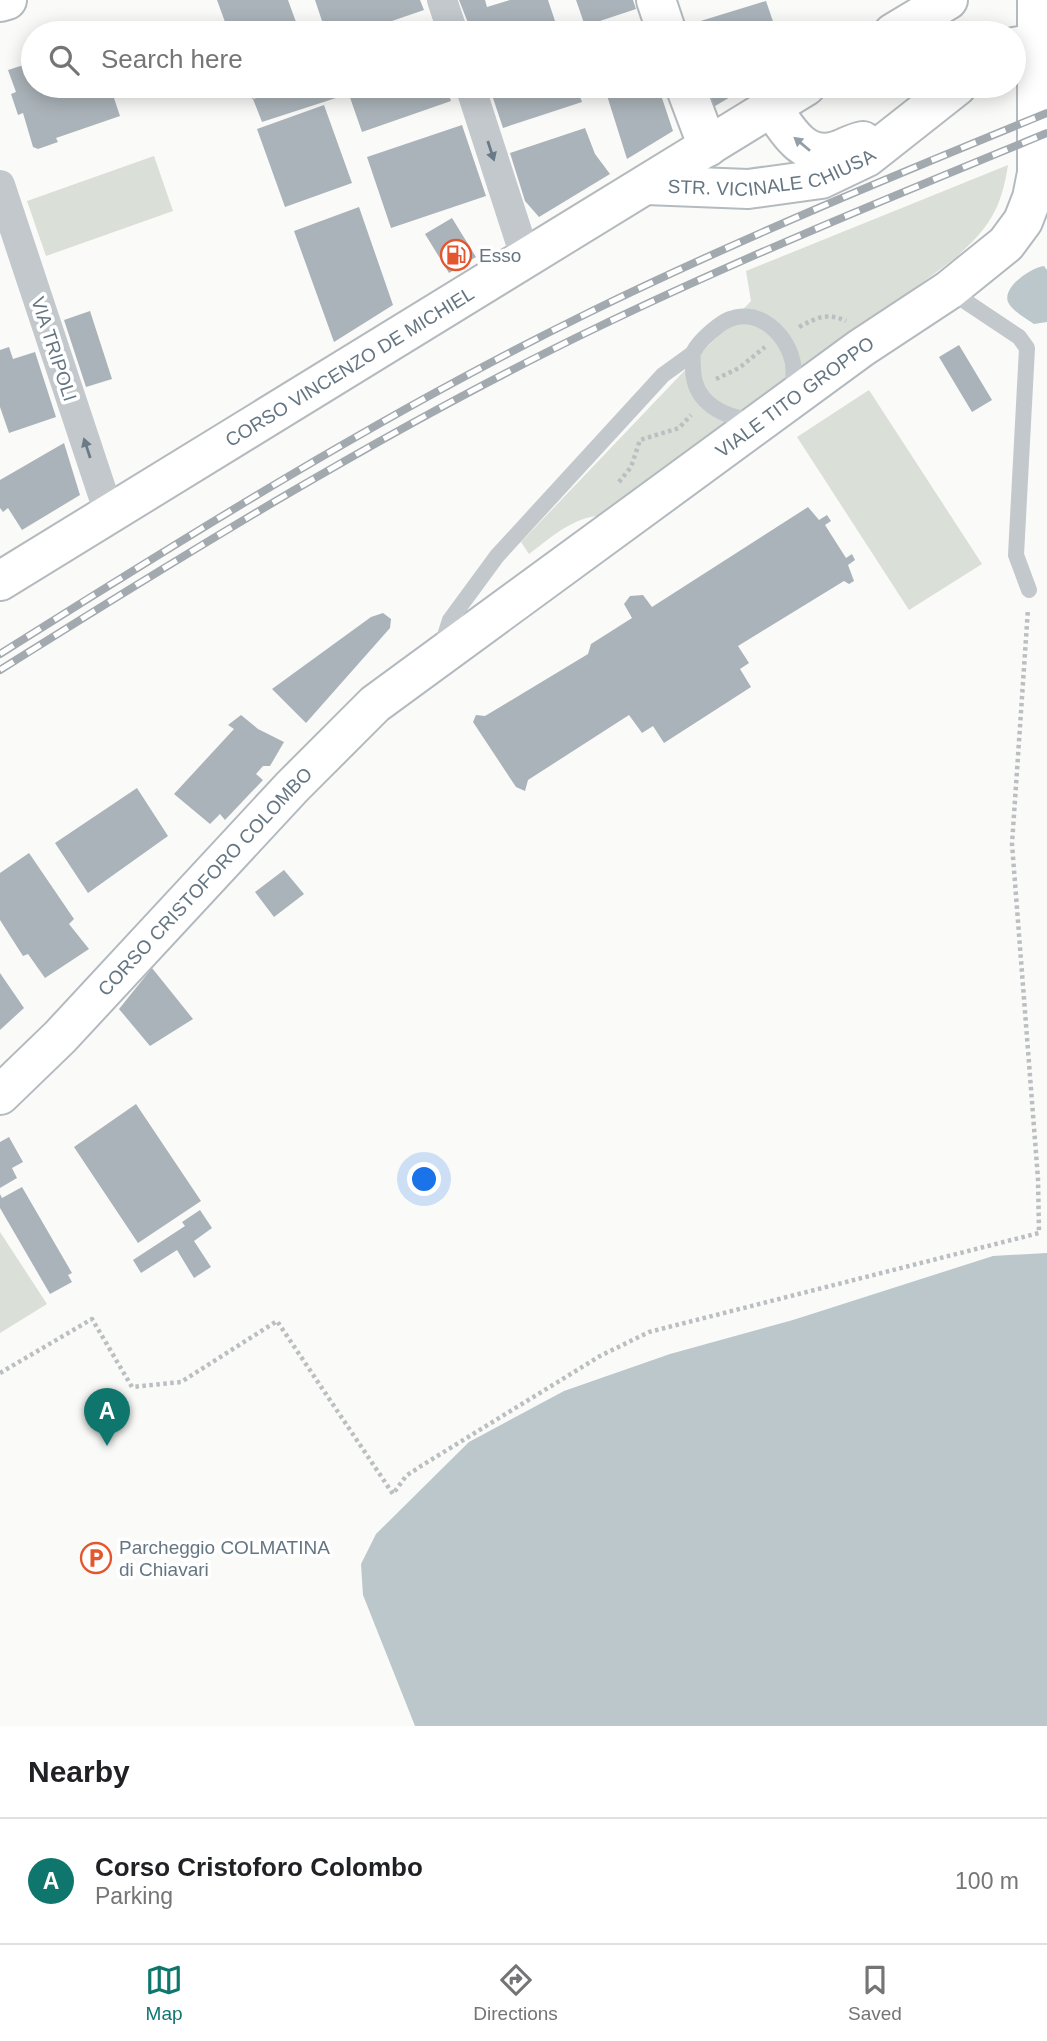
<!DOCTYPE html>
<style>
:root{--surface:#fff;--page:#f6f6f6;--text:#202124;--muted:#757577;--line:#e0e0e0;--accent:#0f766e}
body{margin:0;font-family:Arial,sans-serif;background:var(--page);color:var(--text)}
.you{position:absolute;left:425px;top:1180px;width:24px;height:24px;margin:-18px;border:5px solid #fff;border-radius:50%;background:#1a73e8;box-shadow:0 0 0 10px #1a73e833}
.badge{display:grid;place-items:center;width:46px;height:46px;border-radius:50%;background:var(--accent);color:#fff;font-size:23px;font-weight:700}
.pin{position:absolute;translate:-50% -58px;filter:drop-shadow(0 2px 4px #0008)}
.pin::after{content:'';position:absolute;top:37px;width:24px;height:21px;background:inherit;clip-path:polygon(0 0,100% 0,50% 100%)}
.list{margin:0;padding:0;list-style:none}
h2{display:flex;justify-content:space-between;align-items:center;height:91px;margin:0;padding:0 28px;font-size:30px}
h2 small{font-size:23px;font-weight:400;color:var(--muted)}
.list li{display:grid;grid-template-columns:46px 1fr auto;gap:21px;align-items:center;box-sizing:border-box;height:126px;padding:0 28px;border-top:2px solid var(--line)}
.list b{display:block;font-size:26px;white-space:nowrap}
.list p{margin:0;font-size:23px;white-space:nowrap;color:var(--muted)}
.list em{font-size:23px;font-style:normal;color:var(--muted)}
.icon{flex:none;width:38px;height:38px;fill:none;stroke:currentColor;stroke-width:2;stroke-linecap:round;stroke-linejoin:round}
.map{position:relative;flex:none;width:1047px;height:1726px;overflow:hidden}
.search{position:absolute;background:var(--surface);box-shadow:0 4px 18px #0003;left:21px;right:21px;top:21px;height:77px;display:flex;align-items:center;gap:18px;box-sizing:border-box;padding:0 24px;border-radius:38px;color:var(--muted);font-size:26px}
.sheet{height:217px;background:var(--surface)}
nav{display:flex;justify-content:space-around;align-items:center;box-sizing:border-box;height:98px;border-top:2px solid var(--line);background:var(--surface);font-size:19px;color:var(--muted)}
nav a{display:grid;justify-items:center;gap:4px}
nav .on{color:var(--accent)}
.map>svg:first-child{display:block}
</style>
<div class="map">
<svg width="1047" height="1726" viewBox="0 0 1047 1726">
<rect width="100%" height="100%" fill="#fafaf8"/>
<path fill="#dadfd7" d="M154 156 173 211 46 256 27 201Z
M1008 165C1001 211 988 229 954 259L607 516C577 513 552 537 529 554L521 542 751 301 746 271Z
M869 390 982 564 909 610 797 437Z
M0 1232 47 1304 0 1333Z"/>
<path fill="#bbc7cb" d="M1044 266 1047 270V322L1034 324C1026 318 1012 311 1008 302 1002 287 1032 267 1044 266Z
M1047 1253V1726H415L363 1595 361 1564 376 1534 469 1442 564 1391 670 1354 793 1320 993 1256Z"/>
<path fill="#aab3b9" d="M217 0H288L300 33H229Z
M315 0H420L424 10 357 33H326Z
M459 0H485L487 7 510 0H548L559 33H472Z
M576 0H633L636 9 585 26Z
M766 1 777 33H683L681 27Z
M33 62V86H110L120 116 56 138 58 142 38 149 33 147 23 113 18 115 11 94 16 92 8 70Z
M247 86H288L252 99Z
M301 86H336L339 97 262 122 253 99Z
M346 86H446L451 101 362 132Z
M489 86H576L582 102 503 128Z
M604 86H658L673 131 627 159Z
M698 86H749L710 109Z
M324 105 352 183 285 207 257 129Z
M462 125 486 196 391 228 367 157Z
M585 128 595 154 610 174 539 217 525 201 510 153Z
M359 207 393 305 334 342 294 231Z
M452 218 476 257 449 273 425 234Z
M90 311 112 379 86 387 64 320Z
M959 345 992 400 972 412 939 357Z
M9 347 13 359 35 352 56 417 9 433 0 407V350Z
M64 443 80 495 22 530 8 508 3 512 0 508V480Z
M808 507 819 520 827 515 831 521 825 525 846 558 852 554 855 560 848 565 854 581 849 584 844 581 738 646 749 663 740 669 751 687 664 743 653 726 642 733 629 715 528 780 525 791 516 787 473 722 476 715 485 716 588 654 591 644 632 618 624 604 630 596 643 595 652 607Z
M383 613 391 619 390 628 306 723 272 689 371 617Z
M241 715 258 729 284 742 270 766H263L256 774 263 780 225 820 220 814 210 824 174 794 234 729 228 725Z
M137 788 168 836 88 893 55 843Z
M29 853 74 919 69 924 89 949 45 978 28 954 23 956 0 920V873Z
M284 870 304 894 274 917 255 892Z
M152 968 193 1019 150 1046 119 1009Z
M0 973 24 1008 0 1030Z
M136 1104 201 1201 138 1243 74 1147Z
M9 1137 23 1162 12 1168 17 1178 0 1188V1142Z
M22 1187 72 1273 68 1275 72 1282 50 1294 0 1208V1194L2 1198Z
M200 1210 212 1228 194 1241 211 1267 194 1278 177 1250 141 1273 133 1260 185 1226 182 1222Z"/>
<g fill="none" stroke-linecap="round" stroke-linejoin="round">
<g stroke="#b3babf" stroke-width="42">
<g id="secondary">
<path d="M656 0 667 33"/>
<path d="M0 2 7 0"/>
<path d="M685 86 708 147"/>
<path id="s1" d="M0 1095 60 1037 292 787 375 704 861 348 949 290 1006 244 1023 221 1032 198 1037 173V43"/>
</g>
</g>
<g stroke="#b5babe" stroke-width="42">
<g id="primary">
<path d="M893 33 948 0"/>
<path d="M1014 47 1037 43V0"/>
<path d="M772 107C787 130 804 161 836 151 845 148 853 143 863 141"/>
<path id="s2" d="M646 185 748 189 821 179 867 157 957 86"/>
<path id="s3" d="M0 581 806 86"/>
</g>
</g>
<path stroke="#bbbfc2" stroke-width="4.5" stroke-dasharray="3.5 3.5" stroke-linecap="butt" d="M799 327C816 318 827 312 846 321
M716 379 739 368 765 347
M619 482 631 467 640 440 679 428 691 415
M0 1373 92 1319 132 1387 181 1382 277 1321 393 1494 406 1476 421 1466 600 1356 649 1332 1039 1233 1038 1179 1012 844 1028 609"/>
<path stroke="#c3c8cc" stroke-width="16" d="M950 291 1019 337 1027 348 1016 555 1029 590
M755 421C724 417 694 404 693 369 693 364 692 357 693 353 698 342 709 333 718 326 750 301 786 329 793 363 794 373 793 385 794 395
M442 645 450 620 497 556 663 375 692 354"/>
<path stroke="#c3c8cc" stroke-width="30" d="M442 0 453 33
M470 86 526 259
M0 185 109 513"/>
<use href="#secondary" stroke="#fff" stroke-width="38"/>
<use href="#primary" stroke="#fff" stroke-width="38"/>
<g stroke="#a2aab0" stroke-width="8">
<path id="rail" d="M0 654C192 533 386 412 590 312 739 239 893 176 1047 113
M0 670C193 549 390 427 596 328 743 257 896 195 1047 133"/>
</g>
<use href="#rail" stroke="#fff" stroke-width="5" stroke-dasharray="16" stroke-linecap="butt"/>
</g>
<defs><path id="oneway-solid" d="M-6-.8H1V-3.2L6.5 0L1 3.2V.8H-6Z" transform="scale(1.75)"/></defs>
<use fill="#939fa8" href="#oneway-solid" transform="translate(802 144) rotate(-140)"/>
<g fill="#6a7a87">
<use href="#oneway-solid" transform="translate(491 151) rotate(72)"/>
<use href="#oneway-solid" transform="translate(87 448) rotate(-108)"/>
</g>
<defs>
<g id="fuel-ring" transform="scale(1.575)"><circle r="9.5" fill="#fff" stroke="#e4572e" stroke-width="1.5"/><path d="M-5.5-6h7V0h2V4h1.3V-2.5L3-4.5l.8-.8L6-3V5H2.5V1h-1V6h-7ZM-4.2-4.7v3.2H.2V-4.7Z" fill="#e4572e"/></g>
<g id="parking-ring" transform="scale(1.575)"><circle r="9.5" fill="#fff" stroke="#e4572e" stroke-width="1.5"/><path d="M-3.5-5.5H1a3.5 3.5 0 0 1 0 7H-1V5.5H-3.5ZM-1-3.4V-.6H.8a1.4 1.4 0 0 0 0-2.8Z" fill="#e4572e"/></g>
</defs>
<g fill-rule="evenodd">
<use href="#fuel-ring" x="456" y="255"/>
<use href="#parking-ring" x="96" y="1558"/>
</g>
<g text-anchor="middle" dominant-baseline="central" stroke-width="7" stroke-linejoin="round" paint-order="stroke">
<g font-size="19" fill="#657683" stroke="#fff">
<text stroke="none"><textPath href="#s2" startOffset="128">STR. VICINALE CHIUSA</textPath></text>
<text transform="translate(54 349) rotate(72)">VIA TRIPOLI</text>
<text stroke="none"><textPath href="#s3" startOffset="410">CORSO VINCENZO DE MICHIEL</textPath></text>
<text stroke="none"><textPath href="#s1" startOffset="1062">VIALE TITO GROPPO</textPath></text>
<text stroke="none"><textPath href="#s1" startOffset="296">CORSO CRISTOFORO COLOMBO</textPath></text>
</g>
<g font-size="19" fill="#657683" stroke="#fff" text-anchor="start">
<text x="479" y="255">Esso</text>
<text x="119" y="1547">Parcheggio COLMATINA<tspan x="119" dy="22">di Chiavari</tspan></text>
</g>
</g>
</svg>
<div class="you"></div>
<div class="pin badge" style="left:107px;top:1446px">A</div>
<div class="search"><svg class="icon" aria-label="search" viewBox="0 0 24 24"><circle cx="10" cy="10" r="6"/><path d="M15 15l6 6"/></svg>Search here</div>
</div>
<section class="sheet">
<h2>Nearby<small></small></h2>
<ul class="list">
<li><span class="badge">A</span><div><b>Corso Cristoforo Colombo</b><p>Parking</p></div><em>100 m</em></li>
</ul>
</section>
<nav>
<a class="on"><svg class="icon" aria-label="map" viewBox="0 0 24 24"><path d="M3 6l6-2 6 2 6-2v14l-6 2-6-2-6 2zM9 4v14M15 6v14"/></svg>Map</a>
<a><svg class="icon" aria-label="directions" viewBox="0 0 24 24"><path d="M12 3l9 9-9 9-9-9zM9 14v-3h6M13 9l2 2-2 2"/></svg>Directions</a>
<a><svg class="icon" aria-label="saved" viewBox="0 0 24 24"><path d="M7 4h10v16l-5-4-5 4z"/></svg>Saved</a>
</nav>
